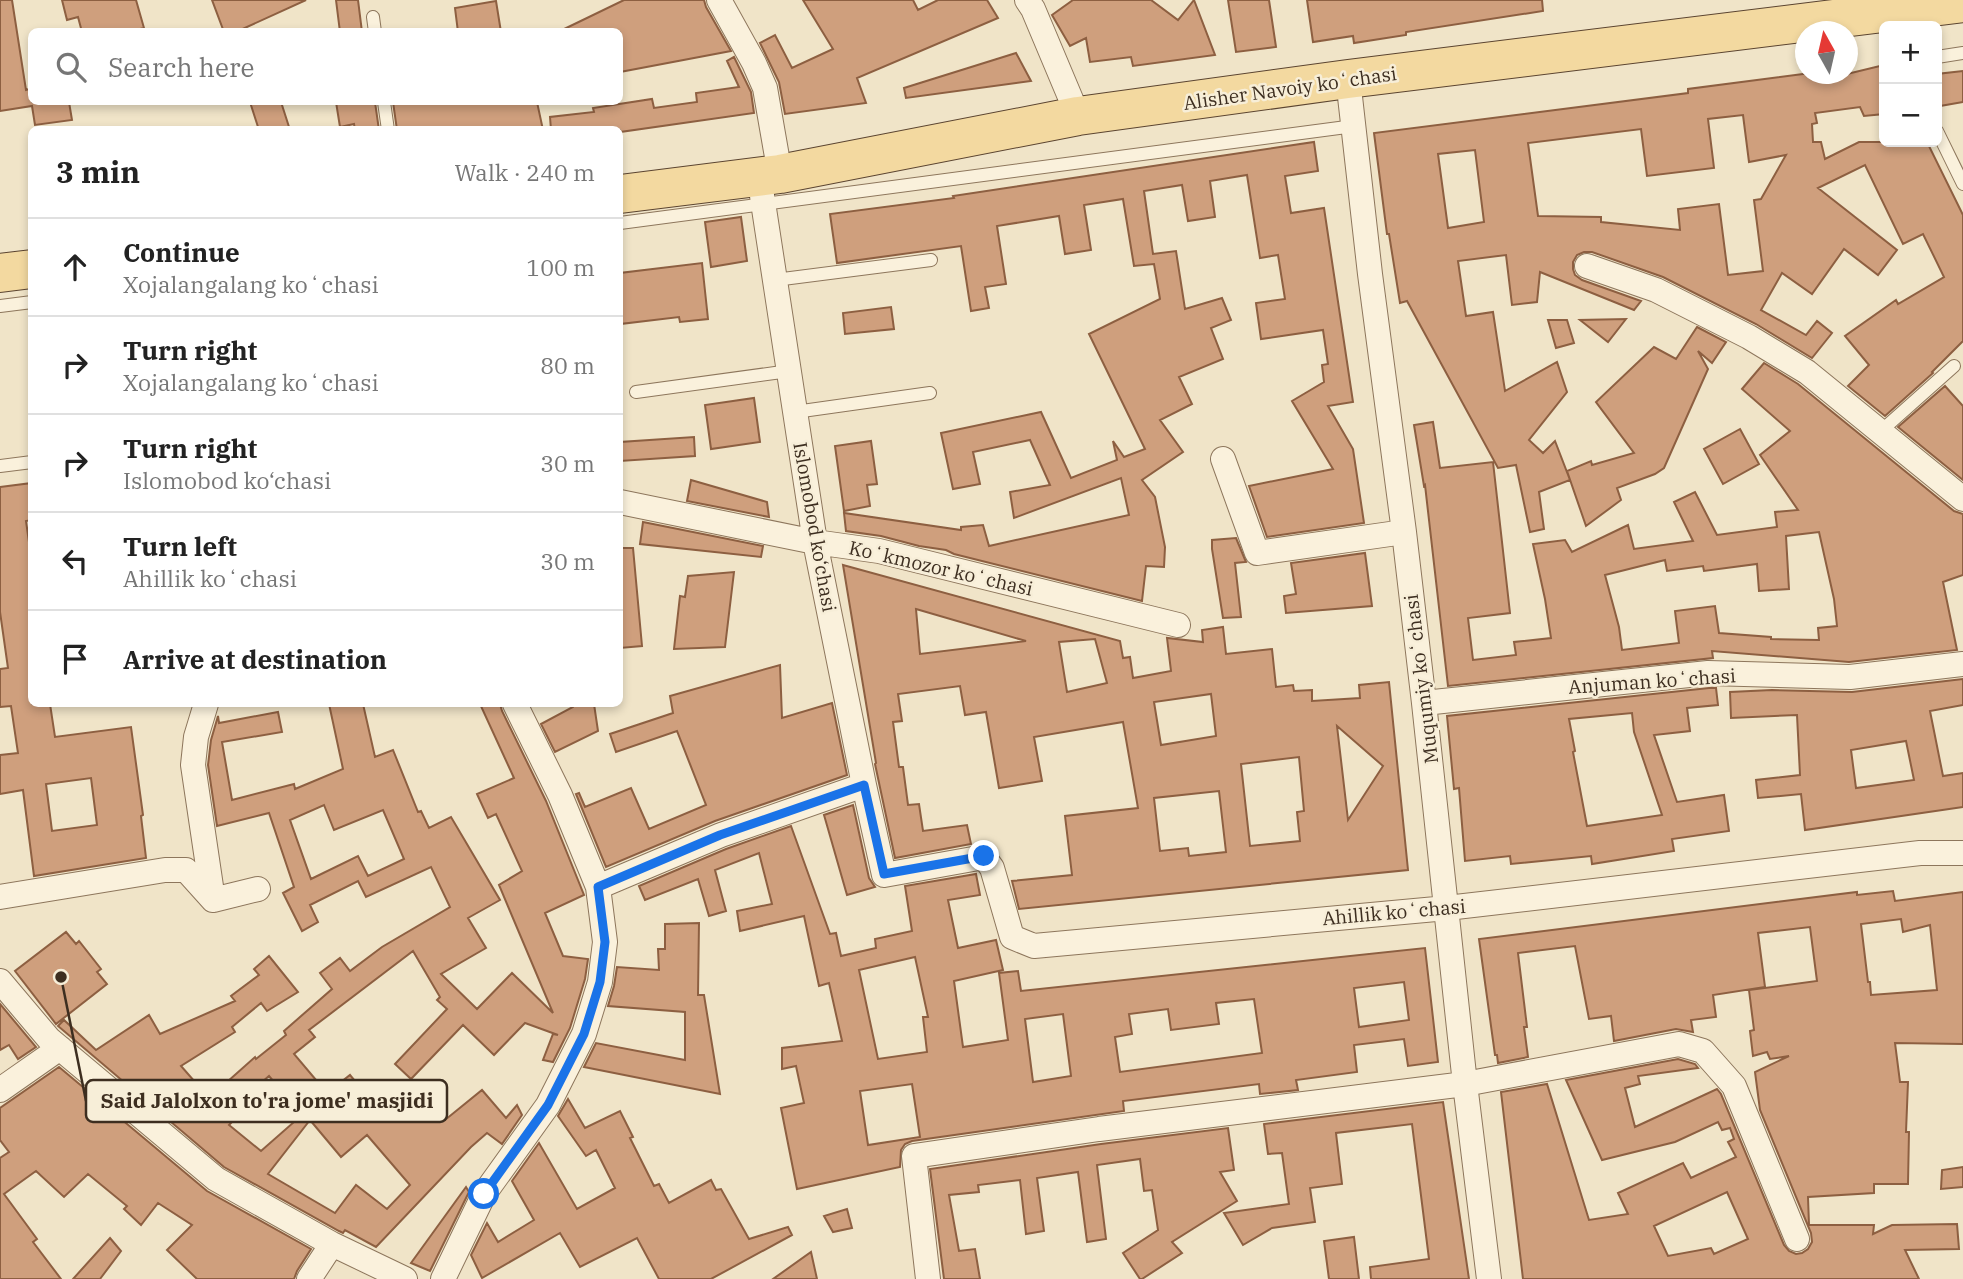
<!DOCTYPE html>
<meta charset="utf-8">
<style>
:root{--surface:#fff;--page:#f6f6f6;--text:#222;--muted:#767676;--line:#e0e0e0}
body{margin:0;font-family:"IBM Plex Serif",serif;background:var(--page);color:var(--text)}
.controls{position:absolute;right:21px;top:21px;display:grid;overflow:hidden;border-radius:10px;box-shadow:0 4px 10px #0003}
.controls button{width:63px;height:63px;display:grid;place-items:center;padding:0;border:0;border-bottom:2px solid var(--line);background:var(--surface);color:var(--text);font:35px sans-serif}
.compass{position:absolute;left:1795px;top:21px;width:63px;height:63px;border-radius:50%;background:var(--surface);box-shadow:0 4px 10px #0003;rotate:352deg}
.stop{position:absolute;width:21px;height:21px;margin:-16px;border:5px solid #1a73e8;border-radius:50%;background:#fff}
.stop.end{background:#1a73e8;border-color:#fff;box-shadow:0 2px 7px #0008}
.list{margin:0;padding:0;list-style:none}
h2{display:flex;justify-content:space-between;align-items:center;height:91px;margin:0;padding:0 28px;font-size:30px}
h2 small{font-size:23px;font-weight:400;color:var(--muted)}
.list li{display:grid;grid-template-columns:46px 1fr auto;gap:21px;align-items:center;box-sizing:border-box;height:98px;padding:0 28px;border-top:2px solid var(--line)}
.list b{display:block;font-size:26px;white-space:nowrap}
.list p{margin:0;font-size:23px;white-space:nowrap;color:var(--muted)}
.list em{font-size:23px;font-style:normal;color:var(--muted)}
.icon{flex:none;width:38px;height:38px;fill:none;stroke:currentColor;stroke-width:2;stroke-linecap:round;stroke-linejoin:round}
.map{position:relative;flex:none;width:1963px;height:1279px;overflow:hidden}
.search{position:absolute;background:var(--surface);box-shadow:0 4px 10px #0003;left:28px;top:28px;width:595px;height:77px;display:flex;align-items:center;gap:18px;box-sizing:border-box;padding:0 24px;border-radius:10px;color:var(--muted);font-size:26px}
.panel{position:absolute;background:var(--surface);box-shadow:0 4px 10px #0003;left:28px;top:126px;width:595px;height:581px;border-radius:10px}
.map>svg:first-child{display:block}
</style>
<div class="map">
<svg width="1963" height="1279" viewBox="0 0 1963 1279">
<rect width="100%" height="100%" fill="#f0e4c8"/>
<path fill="#cf9f7d" stroke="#8d5f41" stroke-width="2" fill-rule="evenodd" d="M0 0H12L26 90 29 89 32 102H69L72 120 35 125 32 106 0 111Z
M62 0H136L144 28 129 32H82L78 17 67 20Z
M212 0H306L236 32H224Z
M336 0H358L362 32H340Z
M624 0H704L706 7 731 51 620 72V32H558Z
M803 0H913L918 10 938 0H987L998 18 857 78 866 103 785 114 779 82 760 43 775 35 792 68 833 49Z
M1073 0H1151L1178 20 1194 0 1215 55 1133 66 1131 57 1090 62 1086 38 1070 46 1052 15Z
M1228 0H1269L1276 47 1236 52Z
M1307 0H1542L1543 11 1406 32V35L1354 43 1353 36 1313 42Z
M496 1 501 32H458L455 8Z
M1016 53 1031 81 906 98 904 88Z
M734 57 751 92 754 113 620 132V130H551L550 117 594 112 593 108 652 99 654 108 697 102 696 93 739 87 727 61Z
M1884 65V114L1864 116 1860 107 1815 113 1817 123 1812 124 1813 142H1821L1825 159 1859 142H1927L1963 215V341L1932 372 1933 373 1885 416 1848 386 1869 365 1845 336 1896 300 1898 304 1944 277 1923 234 1903 244 1865 165 1818 188 1897 250 1878 275 1844 249 1812 294 1782 273 1761 310 1806 335 1817 321 1832 333 1812 358 1756 324 1663 277 1592 252H1584L1577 255 1573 262V269L1575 275 1582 280 1641 301 1634 310 1540 272 1537 302 1512 305 1506 255 1458 261 1466 316 1493 312 1505 391 1557 362 1567 392 1529 440 1543 453 1555 441 1570 480 1539 492 1544 529 1530 532 1516 465 1498 468 1407 301 1400 303 1389 234H1387L1374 133 1688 93V89L1803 74H1847ZM1743 115 1749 162 1786 155 1761 199 1754 200 1763 271 1728 275 1719 204 1678 209 1680 230 1601 222V217L1538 216 1528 143 1641 129 1647 176 1714 168 1708 119ZM1475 150 1484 222 1448 228 1438 154Z
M1963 71V102L1940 106 1937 74Z
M250 102H281L290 130H259Z
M336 102H375L379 130H355L354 124 340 127Z
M393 102H537L543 130H397Z
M1314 142 1318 171 1285 176 1291 213 1324 208 1353 402 1328 406 1353 449 1364 523 1267 537 1249 486 1333 469 1292 401 1324 382 1322 365 1328 364 1323 330 1261 339 1256 303 1285 299 1278 255 1260 258 1247 175 1210 181 1215 217 1188 221 1182 185 1144 191 1153 254 1176 251 1185 309 1222 298 1231 320 1211 328 1223 359 1179 377 1192 404 1160 420 1183 452 1142 480 1155 497 1165 547 1164 567 1146 566 1142 601 954 554 946 550 919 546 881 536 846 531 844 513 961 530V527L983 525 989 546 1129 515 1121 478 1014 518 1010 492 1050 485 1030 440 973 452 980 484 953 489 941 433 1041 412 1071 478 1117 460 1113 441 1124 457 1145 449 1089 334 1160 299 1154 264 1134 266 1123 199 1084 205 1091 250 1065 254 1059 216 997 226 1006 284 985 287 989 308 971 311 961 246 837 263 830 214 954 198 953 196Z
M741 217 747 261 711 267 705 222Z
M702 263 708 319 680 322 679 317 620 324V273Z
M891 307 894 329 845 334 843 313Z
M1626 319 1608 342 1580 320Z
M1548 320H1567L1574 343 1556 348Z
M1697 327 1726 342 1712 363 1698 351 1708 369 1664 468 1655 474 1617 488 1621 500 1586 526 1567 471 1591 461 1592 465 1634 453 1596 402 1654 347 1676 359Z
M1764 363 1798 384 1954 511 1963 514V575L1943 582 1957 650 1849 662 1712 651 1713 658 1448 686 1425 485 1424 486 1414 425 1433 422 1440 468 1493 462 1510 613 1468 618 1473 660 1516 655 1514 642 1551 638 1545 599 1533 544 1565 540 1572 552 1628 525 1634 549 1693 541 1674 502 1695 492 1717 535 1777 527 1775 512 1798 510 1760 455 1790 431 1742 389ZM1819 532 1834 599 1837 626 1818 628 1819 640 1771 639V637L1719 633 1715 606 1675 611 1679 643 1622 650 1619 627 1605 575 1665 560 1667 571 1703 566 1704 571 1757 564 1759 591 1789 589 1786 536Z
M1945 386 1963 406V480L1898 427Z
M754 398 760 442 711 449 705 405Z
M1740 429 1759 464 1723 484 1704 449Z
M694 437 695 456 620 461V442Z
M871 441 877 484 867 485 870 506 844 511 835 446Z
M691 480 767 502 769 517 687 501Z
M32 483V520L26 521 32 563V704H50L55 737 131 727 143 815 141 816 146 858 34 876 23 790 0 794V755L18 753 11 706 0 707V669L8 668 0 612V487ZM91 778 97 825 52 831 46 784Z
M643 522 763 546 761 557 640 544Z
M1236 538 1246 562 1235 563 1241 617 1223 618 1212 549V540Z
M620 548H633L642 646 620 648Z
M1365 553 1372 606 1286 613 1284 596 1296 594 1291 563Z
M843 565 1120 641 1123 658 1130 657 1133 678 1171 671 1167 638 1203 642 1202 630 1223 627 1226 654 1272 649 1276 687 1293 685 1294 691 1312 690V701L1360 698 1359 685 1389 682 1408 870 1019 909 1012 881 1072 875 1065 816 1138 808 1123 722 1034 737 1042 781 999 788 986 712 965 715 960 686 898 694 902 721 893 722 899 767H903L908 805 919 804 923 831 967 825 971 844 895 858 875 764 876 763ZM916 609 1026 641 920 654ZM1095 639 1107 683 1067 692 1059 642ZM1211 694 1216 736 1161 745 1154 702ZM1337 726 1383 766 1348 820ZM1299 757 1304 811 1297 812 1300 841 1250 846 1241 764ZM1219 791 1226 852 1189 856 1188 848 1160 851 1154 798Z
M734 572 725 647 674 649 680 596 685 597 688 576Z
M780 665 782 718 832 703 847 775 715 821 606 867 576 794 579 793 585 807 631 788 649 829 706 805 677 731 616 752 610 734 673 713 670 696Z
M1963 679V705L1930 711 1943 776 1963 773V807L1805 830 1801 794 1758 798 1756 780 1800 775 1797 715 1731 718 1730 692 1772 690 1852 692ZM1906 741 1914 780 1856 788 1851 750Z
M1709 688H1716L1718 705 1687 708 1690 731 1654 735 1677 802 1724 795 1729 831 1672 839 1674 851 1592 864 1591 856 1511 864 1510 856 1465 861 1459 788 1454 789 1447 716ZM1632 713 1634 732 1662 815 1587 826 1573 752 1575 751 1569 719Z
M329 704H363L375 757 393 750 418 812 421 811 429 828 451 817 500 900 468 918 486 948 441 974 477 1009 512 973 553 1013 499 885 522 871 496 814 488 818 477 794 514 778 480 704H500L502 711 546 801 584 895 545 913 563 956 588 959 585 979 570 1028 553 1062 543 1060 553 1034 558 1035 525 1023 494 1055 463 1025 411 1079 395 1064 447 1009 437 1000 440 997 413 951 309 1030 315 1037 294 1054 327 1093 350 1075 382 1114 410 1085 445 1120 482 1090 506 1118 517 1105 522 1115 502 1144 487 1133 471 1147 376 1247 345 1230 343 1233 339 1231 224 1167 58 1026 64 1020 96 1050 149 1015 160 1034 235 1001 231 996 259 975 254 969 269 956 298 992 267 1011 261 1003 232 1027 235 1032 181 1066 209 1098 255 1057 256 1059 286 1035 284 1031 332 989 320 973 340 958 350 971 382 947 450 907 431 867 366 897 358 881 310 905 318 922 302 931 283 893 294 887 269 813 217 826 208 765 211 740 218 716 219 723 278 712 282 732 222 742 232 800 294 784 295 789 343 769ZM324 805 334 830 383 810 404 859 368 876 358 856 311 879 290 820ZM269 1076 302 1115 261 1151 229 1125 231 1123 224 1115ZM310 1120 341 1157 367 1135 410 1185 387 1209 356 1185 335 1213 268 1174Z
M573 704H594L598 731 555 752 541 724 573 707Z
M853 805 869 878 875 887 847 895 824 815Z
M791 826 830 934 836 933 841 956 876 948 875 939 912 931 905 886 976 874 980 895 948 900 958 948 996 940 1003 970 954 981 963 1047 1008 1040 999 973 1018 971 1021 991 1425 948 1438 1062 1408 1066 1404 1039 1354 1045 1357 1072 1296 1080 1298 1090 1260 1094 1259 1084 1123 1101 1124 1111 912 1141 905 1144 901 1150 900 1167 797 1189 781 1108 804 1103 796 1066 782 1069V1048L842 1041 829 983 819 986 804 916 740 931 737 911 772 904 759 853 715 870 726 911 709 916 698 879 645 900 639 886 726 849ZM915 957 928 1017H923L927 1052 878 1059 859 970ZM1404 982 1409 1020 1359 1027 1354 988ZM1254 999 1262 1053 1120 1072 1115 1037 1132 1034 1129 1014 1168 1009 1171 1030 1219 1024 1216 1003ZM1063 1014 1071 1076 1033 1082 1025 1019ZM912 1084 920 1137 868 1145 860 1091Z
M1893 891 1895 901 1963 892V1044L1895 1043 1900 1082H1908L1906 1132H1909L1908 1184H1874V1193L1808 1197 1809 1225H1874L1873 1234 1892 1225 1957 1224 1959 1249 1905 1250 1919 1279H1523L1501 1092 1547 1084 1589 1220 1628 1214 1618 1193 1683 1163 1691 1178 1736 1157 1728 1142 1734 1139 1730 1128 1722 1130 1718 1122 1675 1142 1602 1160 1566 1080 1678 1059 1695 1064 1698 1068 1638 1076 1640 1084 1625 1088 1635 1127 1717 1089 1721 1094 1784 1245 1789 1251 1796 1254 1802 1253 1808 1249 1812 1242 1811 1233 1760 1110 1755 1072 1789 1056 1770 1059 1767 1052 1753 1056 1750 1031 1754 1030 1749 990 1817 981 1810 927 1758 933 1765 987 1713 995 1716 1017 1691 1020 1693 1032 1676 1029 1614 1041 1611 1016 1589 1019 1575 946 1518 953 1527 1027H1524L1528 1057 1498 1063 1497 1055H1495L1479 939 1857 892V895ZM1901 919 1903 932 1930 925 1937 990 1871 995 1870 982H1868L1861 924ZM1727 1192 1748 1239 1714 1254 1711 1248 1668 1256 1654 1226Z
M699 923 698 995H704L720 1094 584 1067 596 1043 685 1060V1012L608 1006 614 986 617 967 659 970 658 949H665V924Z
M66 932 76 944 79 941 101 969 97 972 107 984 56 1024 15 971Z
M0 1004 36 1047 18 1059 9 1045 0 1050Z
M59 1067 207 1191 311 1249 297 1271 294 1279H197L167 1250 192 1225 158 1203 141 1225 124 1209 127 1206 88 1174 64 1197 36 1171 4 1194 37 1239 33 1242 61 1279H0V1158L9 1152 0 1140V1108Z
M568 1099 585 1128 620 1111 633 1137 630 1138 654 1186 659 1184 669 1203 711 1180 716 1190 721 1189 749 1239 788 1227 792 1235 711 1279H659L637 1238 580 1267 560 1233 482 1278 471 1255 487 1223 498 1242 534 1220 512 1181 539 1143 577 1209 615 1188 596 1150 586 1156 558 1116Z
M1443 1102 1469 1279H1371L1370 1267 1429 1259 1412 1124 1336 1133 1342 1184 1310 1188 1315 1222 1272 1228 1243 1245 1224 1213 1289 1204 1282 1153 1268 1154 1264 1124Z
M1228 1128 1234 1170 1220 1172 1237 1201 1172 1242 1182 1253 1142 1279H1140L1123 1253 1158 1230 1152 1190 1144 1191 1140 1159 1097 1165 1106 1239 1087 1242 1078 1172 1037 1178 1044 1231 1026 1234 1020 1180 978 1185 979 1192 949 1195 959 1251 975 1249 980 1279H944L930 1169 1101 1144Z
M1963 1167V1187L1941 1189 1942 1170Z
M466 1187 469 1192 430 1271 411 1263Z
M847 1209 852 1228 833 1232 824 1216Z
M1354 1237 1359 1279H1329L1324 1241Z
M110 1238 121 1251 100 1279H73Z
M811 1252 817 1279H773Z"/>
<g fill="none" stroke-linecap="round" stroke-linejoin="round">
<g stroke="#8d765c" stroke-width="14">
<path id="service" d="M373 17 375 32
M1937 57 1963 53
M384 102 388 130
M1937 131 1963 184
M620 223 1354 126
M775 280 931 260
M0 306 32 302
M636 392 789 371
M795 412 930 393
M1881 431 1954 366
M0 466 32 462"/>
</g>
<g stroke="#8d765c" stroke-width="26">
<path id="minor" d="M719 0 754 63 765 88 780 174
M1027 0 1033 9 1078 116
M1348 79 1370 274 1404 532 1424 703 1465 1084 1489 1279
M759 176 815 542 864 785 884 875 984 857 992 868 1012 937 1034 946 1447 908 1920 853H1963
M1587 266 1656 290 1749 337 1807 372 1963 499
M1223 459 1257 553 1404 532
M620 502 815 542 879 551 1178 625
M1424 703 1708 673 1850 677 1963 664
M206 704 196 737 193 765 213 900
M598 887 721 835 864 785
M0 897 165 870H186L213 900 258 889
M0 981 49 1039 216 1179 332 1244 405 1279
M0 1090 60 1048
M309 1279 332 1244
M443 1279 484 1194 548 1105 584 1034 600 982 605 942 598 887 560 795 515 704
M928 1279 914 1156 1099 1129 1465 1084 1679 1044 1703 1051 1734 1086 1797 1239"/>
</g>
<g stroke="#5b4430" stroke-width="40">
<path id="primary" d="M620 194 780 174 1078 116 1348 79 1963 3
M0 273 32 269"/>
</g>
<use href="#service" stroke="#faf1dc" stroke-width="12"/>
<use href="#minor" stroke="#faf1dc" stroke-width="24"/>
<use href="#primary" stroke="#f3d9a0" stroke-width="38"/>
</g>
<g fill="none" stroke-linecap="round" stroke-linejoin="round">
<path stroke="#1a73e8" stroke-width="9" d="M484 1194 548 1105 584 1034 600 982 605 942 598 887 720 835 864 785 884 874 984 856"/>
</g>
<g text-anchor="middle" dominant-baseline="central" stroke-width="5" stroke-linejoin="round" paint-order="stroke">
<g font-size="19" fill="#3d2e20" stroke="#f7eed8">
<text transform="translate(1290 88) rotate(-8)">Alisher Navoiy koʻchasi</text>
<text transform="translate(815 527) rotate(80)">Islomobod ko‘chasi</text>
<text transform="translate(941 568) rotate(13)">Koʻkmozor koʻchasi</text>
<text transform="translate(1421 679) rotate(-97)">Muqumiy koʻchasi</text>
<text transform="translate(1652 681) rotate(-4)">Anjuman koʻchasi</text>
<text transform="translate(1394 912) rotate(-5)">Ahillik koʻchasi</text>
</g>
</g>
<path fill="none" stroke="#3d2e20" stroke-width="2.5" d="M61 977L86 1101"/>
<circle fill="#3d2e20" stroke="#f7eed8" stroke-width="2.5" cx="61" cy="977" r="7"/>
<rect fill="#f7eed8" stroke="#3d2e20" stroke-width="2.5" x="86" y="1080" width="361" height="42" rx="7"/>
<g font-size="21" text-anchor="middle" font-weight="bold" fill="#3d2e20">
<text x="267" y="1108">Said Jalolxon to'ra jome' masjidi</text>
</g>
</svg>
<div class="controls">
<button>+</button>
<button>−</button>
</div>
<svg class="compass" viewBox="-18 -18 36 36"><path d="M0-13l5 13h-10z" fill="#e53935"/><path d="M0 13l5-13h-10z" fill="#767676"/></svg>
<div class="stop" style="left:484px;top:1194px"></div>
<div class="stop end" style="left:984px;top:856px"></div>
<div class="search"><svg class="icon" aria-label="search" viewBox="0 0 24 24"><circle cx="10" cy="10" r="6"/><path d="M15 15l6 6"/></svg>Search here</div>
<section class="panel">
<h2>3 min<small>Walk · 240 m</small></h2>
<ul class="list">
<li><svg class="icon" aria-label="ahead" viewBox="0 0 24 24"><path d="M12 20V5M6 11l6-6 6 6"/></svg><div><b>Continue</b><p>Xojalangalang koʻchasi</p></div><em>100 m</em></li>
<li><svg class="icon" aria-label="right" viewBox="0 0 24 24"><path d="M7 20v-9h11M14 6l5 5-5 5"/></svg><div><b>Turn right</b><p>Xojalangalang koʻchasi</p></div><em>80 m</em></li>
<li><svg class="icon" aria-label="right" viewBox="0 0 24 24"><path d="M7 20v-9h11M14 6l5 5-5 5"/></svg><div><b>Turn right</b><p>Islomobod ko‘chasi</p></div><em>30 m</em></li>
<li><svg class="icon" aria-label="left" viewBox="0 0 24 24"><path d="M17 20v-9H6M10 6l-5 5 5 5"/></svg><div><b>Turn left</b><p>Ahillik koʻchasi</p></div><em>30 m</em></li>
<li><svg class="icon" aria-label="arrive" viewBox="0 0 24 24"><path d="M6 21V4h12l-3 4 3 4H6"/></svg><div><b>Arrive at destination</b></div></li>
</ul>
</section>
</div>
